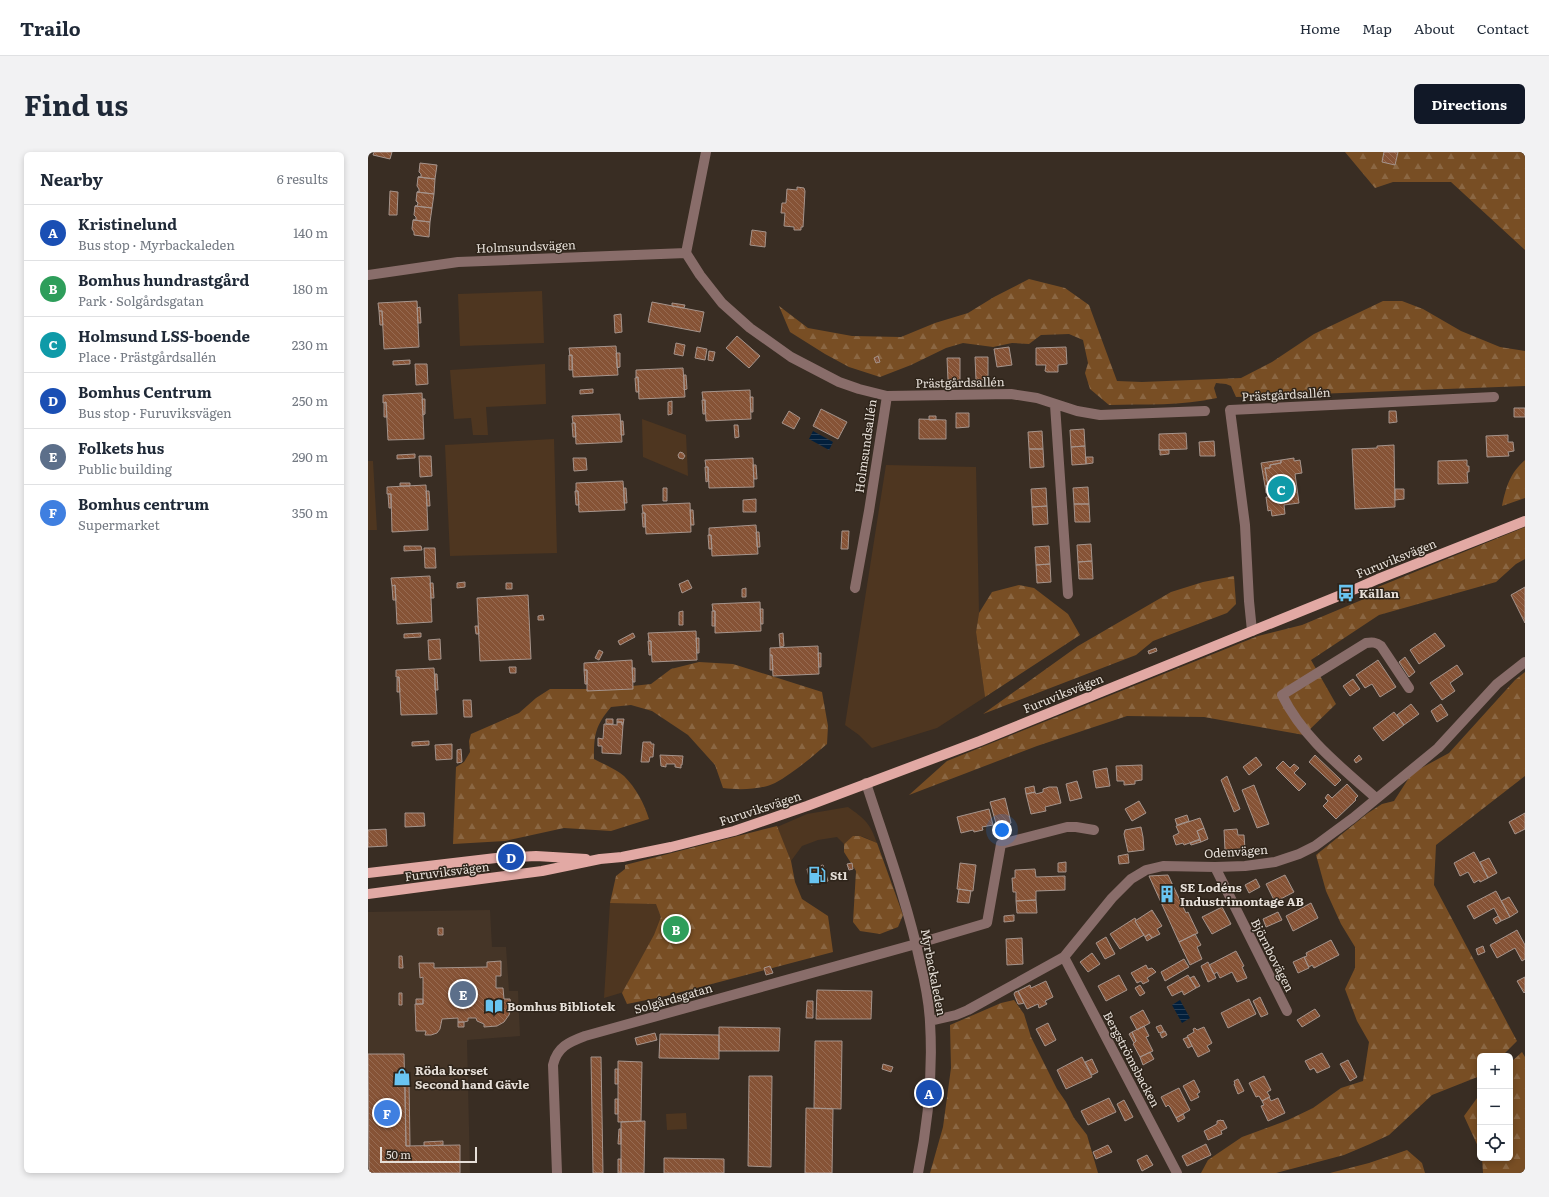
<!DOCTYPE html>
<meta charset="utf-8">
<style>
:root{--surface:#fff;--page:#f2f2f3;--text:#1f2937;--muted:#747a83;--line:#e0e1e3;--accent:#111827}
body{margin:0;font-family:Literata,serif;background:var(--page);color:var(--text)}
.controls{position:absolute;right:12px;bottom:12px;display:grid;overflow:hidden;border-radius:6px;box-shadow:0 2px 6px #0003}
.controls button{width:36px;height:36px;display:grid;place-items:center;padding:0;border:0;border-bottom:1px solid var(--line);background:var(--surface);color:var(--text);font:20px sans-serif}
.scale{position:absolute;left:12px;bottom:10px;width:97px;box-sizing:border-box;padding-left:4px;border:2px solid #e6dfd8;border-top:0;font-size:11px;line-height:14px;white-space:nowrap;color:#e6dfd8;-webkit-text-stroke:3px #2e241a;paint-order:stroke}
.you{position:absolute;left:634px;top:678px;width:14px;height:14px;margin:-10px;border:3px solid #fff;border-radius:50%;background:#1a73e8;box-shadow:0 0 0 6px #1a73e833}
.badge{display:grid;place-items:center;width:26px;height:26px;border-radius:50%;background:var(--accent);color:#fff;font-size:13px;font-weight:700}
.pin{position:absolute;translate:-50% -50%;border:2px solid #fff;box-shadow:0 1px 4px #0006}
.list{margin:0;padding:0;list-style:none}
h2{display:flex;justify-content:space-between;align-items:center;height:52px;margin:0;padding:0 16px;font-size:17px}
h2 small{font-size:13px;font-weight:400;color:var(--muted)}
.list li{display:grid;grid-template-columns:26px 1fr auto;gap:12px;align-items:center;box-sizing:border-box;height:56px;padding:0 16px;border-top:1px solid var(--line)}
.list b{display:block;font-size:15px;white-space:nowrap}
.list p{margin:0;font-size:13px;white-space:nowrap;color:var(--muted)}
.list em{font-size:13px;font-style:normal;color:var(--muted)}
.icon{flex:none;width:22px;height:22px;fill:none;stroke:currentColor;stroke-width:2;stroke-linecap:round;stroke-linejoin:round}
.map{position:relative;flex:none;width:1157px;height:1021px;overflow:hidden;border-radius:6px}
header{display:flex;align-items:center;gap:24px;box-sizing:border-box;height:56px;padding:0 20px;background:var(--surface);border-bottom:1px solid var(--line)}
header strong{font-size:19px}
nav{display:flex;gap:22px;margin-inline-start:auto;font-size:14px}
.intro{display:flex;align-items:center;justify-content:space-between;box-sizing:border-box;height:96px;padding:0 24px}
h1{margin:0;font-size:28px}
.button{padding:10px 18px;border-radius:6px;background:var(--accent);color:#fff;font-size:14px;font-weight:700}
main{display:flex;gap:24px;padding:0 24px}
aside{flex:1;background:var(--surface);border-radius:6px;box-shadow:0 2px 6px #0003}
.map>svg:first-child{display:block}
</style>
<header>
<strong>Trailo</strong>
<nav><a>Home</a><a>Map</a><a>About</a><a>Contact</a></nav>
</header>
<div class="intro"><h1>Find us</h1><a class="button">Directions</a></div>
<main>
<aside>
<h2>Nearby<small>6 results</small></h2>
<ul class="list">
<li><span class="badge" style="background:#1a4fb4">A</span><div><b>Kristinelund</b><p>Bus stop · Myrbackaleden</p></div><em>140 m</em></li>
<li><span class="badge" style="background:#2e9e5b">B</span><div><b>Bomhus hundrastgård</b><p>Park · Solgårdsgatan</p></div><em>180 m</em></li>
<li><span class="badge" style="background:#0f9aa8">C</span><div><b>Holmsund LSS-boende</b><p>Place · Prästgårdsallén</p></div><em>230 m</em></li>
<li><span class="badge" style="background:#1a4fb4">D</span><div><b>Bomhus Centrum</b><p>Bus stop · Furuviksvägen</p></div><em>250 m</em></li>
<li><span class="badge" style="background:#5c6f8a">E</span><div><b>Folkets hus</b><p>Public building</p></div><em>290 m</em></li>
<li><span class="badge" style="background:#3f7fe0">F</span><div><b>Bomhus centrum</b><p>Supermarket</p></div><em>350 m</em></li>
</ul>
</aside>
<div class="map">
<svg width="1157" height="1021" viewBox="0 0 1157 1021">
<defs>
<pattern id="forest-firs" width="22" height="20" patternUnits="userSpaceOnUse"><rect width="22" height="20" fill="#784e24"/><path d="M5 1l3.5 6h-7zM16 11l3.5 6h-7z" fill="#8b6743"/></pattern>
<pattern id="water-rules" width="6" height="5" patternUnits="userSpaceOnUse"><rect width="6" height="5" fill="#021f3b"/><path d="M0 2.5h6" fill="none" stroke="#273f57"/></pattern>
<pattern id="building-back-hatch" width="6" height="6" patternUnits="userSpaceOnUse"><rect width="6" height="6" fill="#865336"/><path d="M-1 5l2 2M0 0l6 6M5-1l2 2" fill="none" stroke="#976b52"/></pattern>
</defs>
<rect width="100%" height="100%" fill="#392d23"/>
<path fill="#453527" d="M122 758 124 795H138L141 839H150L152 884 99 888 102 1021H0V760Z"/>
<path fill="#4e3620" d="M174 139 176 191 92 194 90 142Z
M177 212 178 252 118 255 120 283H105L103 266 86 267 82 218Z
M274 267 318 283 320 324 275 305Z
M186 287 189 401 82 404 77 293Z
M0 309H5L9 378H0Z
M518 313 608 315 611 461 608 480 617 545 569 576 504 596 491 583 477 573Z
M480 655C497 667 502 671 509 691 493 684 490 679 476 692L469 685 450 688 434 694 423 709 409 675 439 662Z
M363 716 382 802 236 846 242 751Z
M318 961 319 977 299 978 298 962Z"/>
<path fill="url(#forest-firs)" d="M977 0H1157V98L1083 30H1025L1007 36Z
M661 127 697 136 721 153 749 229 774 230 873 226 904 210 946 182 1015 149H1034L1055 157 1093 179 1132 195 1157 199V234L868 245 863 234 858 232 848 231 846 236 849 246C814 254 776 252 741 253L722 237 717 221 720 211 715 188 701 182 673 183 661 192 644 191 625 195 595 191 578 196 543 213 512 225 481 215 457 202 422 180 411 154 440 176 484 184 533 185 567 171 600 161 626 145Z
M1157 308V346L1134 354C1138 335 1142 321 1157 308Z
M1157 375V407L1148 412 1128 430 1011 463 943 508 968 552 936 583 836 565 759 564 669 594 541 643 579 609 890 484 934 473 996 447 1010 435Z
M866 424 868 452 859 461 785 489 768 503 615 562 710 494 803 440 835 430Z
M651 433 666 436 700 462 712 483 617 545 608 480 611 461 624 440Z
M331 510 365 512 454 540 460 574 459 592C444 605 424 622 407 631 393 638 370 638 355 636L347 613 320 583 284 559 263 553 243 555C227 574 226 583 226 607 235 612 248 617 256 624 268 636 276 651 281 667L243 679 196 676 137 689 85 692 88 615 96 610 102 600 101 589 103 582 151 561 168 546 182 537H236L283 532 303 517Z
M1157 520V624L1068 693 1066 733 1149 889 1134 904H1112V924L1064 943 1021 983 1002 992 976 1003 908 1021H833L840 1008 874 985 920 968 945 956 973 936 995 929 1001 890 989 869 977 837 987 816V795L973 772 958 739 948 703 1000 661 1014 652 1026 649 1044 621 1081 601 1147 528Z
M409 674 423 709 427 730 434 747 460 764 465 800 298 844 259 852 254 841 286 783 293 765 288 752 242 751 248 724 257 717V713Z
M485 684H492L509 691 535 763 530 775 512 782 492 779 485 770 488 719 476 700V692Z
M646 848 656 862 663 885 689 937 698 950 706 966 719 983 730 1021H562L575 975 583 916 582 873 633 851Z
M1154 900 1157 905V1021H1115L1114 1006H1142V911Z
M1112 942V999L1096 964Z
M1039 998 1054 1011 1057 1021H962L1001 1011Z"/>
<path fill="url(#water-rules)" d="M445 279 465 290 461 298 441 287Z
M812 848 822 866 814 871 804 853Z"/>
<path fill="url(#building-back-hatch)" stroke="#a5948c" d="M6 0H24L22 7 5 3Z
M1016 0H1030L1027 13 1014 10Z
M52 11 69 13 67 27 50 25H53V22L51 20Z
M50 25 67 27 66 42 49 40H51V37L49 34Z
M429 35 436 36 437 39 435 75H433V78H426V75L416 74 417 61H413L414 51H418L419 37 429 38Z
M22 39 30 40 29 63H21Z
M49 40 66 42 64 56 47 54H49L50 51 48 49Z
M47 54 64 56 62 70 45 68H48V65L46 63Z
M45 68 62 70 61 85 46 83V80L44 77Z
M384 78 398 80 397 95 382 93Z
M49 149 51 195 16 197 14 159H11L10 151Z
M284 150 336 160 332 180 280 170Z
M304 151 317 153 316 156 304 154Z
M52 155 53 171H50L49 156Z
M11 159H14L15 173H12Z
M253 162 254 180 247 181 246 163Z
M369 184 392 204 381 216 358 196Z
M308 191 317 193 315 204 306 202Z
M248 194 250 223 205 225 204 203 202 204 201 196Z
M329 195 339 197 337 208 327 206Z
M641 195 644 213 629 215 626 197Z
M698 195 699 212 690 213V220H679L677 219 678 213H668V196Z
M341 199 347 200 345 209 340 208Z
M248 201H252V215L249 216Z
M201 203H204V218H201Z
M510 204 512 210 508 211 506 206Z
M607 205H620V228H608Z
M579 206H592V228H580Z
M42 208V212L25 213V209Z
M47 212H59L60 232 48 233Z
M315 216 317 245 271 247 270 225H268V218Z
M316 223H318L319 237 316 238Z
M270 225 271 240H268L267 226Z
M225 237V241L212 242V238Z
M382 238 383 267 338 269 337 248H335L334 240Z
M54 241 56 287 20 288 18 250 15 251V243Z
M382 245H385V260H383Z
M54 247H57V262L55 263Z
M334 248H337V262H335Z
M304 249V262L300 263V250Z
M18 250 19 265H16V251Z
M1146 256H1157V265H1146Z
M453 257 479 270 470 287 445 274Z
M421 259 432 266 426 277 414 271Z
M1021 259H1028L1029 270 1021 271Z
M588 261H601V275L588 276Z
M252 262 254 290 208 292 207 271H205L204 264Z
M561 264H568V268H561Z
M551 267 578 268V287H551Z
M253 269H255L256 283H253Z
M204 271H207L208 285H205Z
M366 273H370L371 285 367 286Z
M716 277 717 294 703 295 702 278Z
M674 279 675 297H661L660 280Z
M818 281 819 297 791 298V282Z
M1140 283V290H1145L1146 299 1140 300 1141 304 1119 305 1118 284Z
M846 289 847 304H832L831 290Z
M1026 293 1027 355 987 357 984 297 1009 296V294Z
M717 294 718 312 704 313 703 295Z
M661 297H675L676 315 662 316Z
M792 298H801V302L792 303Z
M312 300 315 301 317 304 315 307 311 306 310 303Z
M47 302V306L29 307V303Z
M51 304H63L64 324 52 325Z
M718 305H725V311L718 312Z
M205 306H218L219 318 206 319Z
M385 306 386 335 341 336 340 315H338L337 308Z
M926 306V309L932 308 934 321 927 322 931 351 916 353 917 362 904 364 903 358 900 359 898 345H901V341H898L897 334H900L897 316H902V313L913 311V308Z
M913 308V311L902 313V316H897L900 334H897L893 311Z
M1099 308V314H1101V320H1099L1100 331 1070 332V309Z
M385 313H388L389 327H386Z
M337 315H340V329L338 330Z
M255 329 257 358 211 360 210 339H208V331Z
M32 331H42V334H32Z
M58 333 60 378 24 380 23 342H19V335Z
M720 335 721 352H706L705 336Z
M256 336H258L259 351H256Z
M295 336H299V349H295Z
M678 336 679 354 664 355 663 337Z
M1027 337H1036V347L1027 348Z
M58 339H61L62 354H59Z
M207 339H210L211 353H208Z
M20 342H23V356H21Z
M388 347V360H375V348Z
M322 351 323 380 278 382 277 361H275L274 353Z
M706 352H721L722 370H707Z
M679 354 680 372 665 373 664 355Z
M322 358H325L326 373H323Z
M274 361H277V375H275Z
M388 373 390 402 344 404 343 383H341V376Z
M474 379H481L480 397H473Z
M388 380H391L392 395H389Z
M340 383H343L344 397H341Z
M723 392 724 409 710 410 709 393Z
M36 394H53L54 398 36 399Z
M681 394 682 412 668 413 667 395Z
M56 396H67L68 416H57Z
M724 409 725 427H711L710 410Z
M682 412 683 430 669 431 668 413Z
M62 424 64 470 29 472 27 433 24 434 23 426Z
M320 428 324 436 314 441 311 432Z
M97 430V435L89 436V431Z
M62 431H65L66 446H63Z
M138 431H144V437H138Z
M27 433 28 448H25L24 434Z
M1157 435V471L1143 443Z
M378 436V445H374V437Z
M160 443 163 507 112 509 109 446Z
M392 450 393 479 347 481V459H345L344 452Z
M392 457H395V472H393Z
M315 459V473H311V460Z
M344 459H347V474H344Z
M175 463 176 468H170V464Z
M107 474H110L111 482H108Z
M328 479 329 508 284 510 283 489H281L280 481Z
M53 481V485L36 486V482Z
M265 481 267 485 252 493 250 489Z
M415 481 416 494 412 495 411 482Z
M1067 481 1077 494 1051 512 1042 498Z
M328 486H331V501H329Z
M72 487 73 507 61 508 60 488Z
M280 489H283V503H281Z
M450 494 451 522 405 524 404 503H402V496Z
M788 496 789 499 781 502 780 499Z
M231 498 235 500 231 508 227 506Z
M450 501H453V515H451Z
M402 503H404L405 518H402Z
M1037 505 1047 520 1041 525 1031 510Z
M264 508 265 537 219 539V518H216V511Z
M1010 508 1028 535 1012 545 1004 532 997 536 988 523Z
M1089 513 1095 522 1082 531 1087 539 1074 548 1062 531Z
M141 515H148V521H142Z
M66 516 69 562 33 563 31 525H28V518Z
M264 516H267V530H265Z
M216 518H219V532H217Z
M67 522H69L70 538H67Z
M31 525 32 540H29V526Z
M985 527 992 537 982 544 975 534Z
M95 548H103L104 565H96Z
M1043 552 1051 562 1036 573 1029 563Z
M1073 552 1080 563 1069 570 1063 559Z
M1026 560 1036 573 1015 589 1005 576Z
M238 567H245V572H238Z
M249 567H256L255 573H254V570H249Z
M249 570H254V573H255L253 602 234 601V594H230V586L235 587 236 572 249 573Z
M61 589V593L44 594V590Z
M275 590H283V592H286L285 605H282L281 610H273Z
M84 592V607L68 608 67 593Z
M93 597 94 610 89 611V598Z
M292 603 315 604 314 613H313V616L307 615V612H298V615L293 614Z
M947 603 973 628 967 634 941 610Z
M991 603 994 607 988 611 986 608Z
M888 605 894 613 881 623 875 615Z
M915 609 922 616 926 612 931 616 926 621 938 632 931 639 908 616Z
M774 613V628L767 629V632L756 633V629H749L748 614Z
M739 616 742 634 728 636 725 619Z
M859 624 872 657 866 660 853 628Z
M709 629 714 646 702 649 698 632Z
M979 632 990 644 987 647 988 648 968 667 955 654 960 649 957 646 960 642 964 646Z
M886 633 901 672 889 676 874 638Z
M666 634 667 640 658 642 657 636Z
M681 635H689L693 651 677 655 678 659 663 662 658 642 667 640 668 642 675 640V637Z
M637 646 643 671 629 675 622 650Z
M771 649 778 661 764 669 757 657Z
M621 657 625 673 614 675 615 678 606 680 605 678 593 681 589 665Z
M37 661H56L57 674 37 675Z
M1157 661V677L1147 682 1141 670Z
M819 663 821 669 809 673 807 667Z
M832 666 836 676 829 679 832 687 816 693 815 691 808 693 805 684 811 681 808 674Z
M773 675 775 685 776 698 760 700 756 682 757 678Z
M836 676 840 687 833 690 829 679Z
M18 677 19 694 0 695V678Z
M869 677 870 683H876L877 697 857 698 856 678Z
M832 688 833 690 823 693 822 691Z
M1106 700 1120 726 1112 730 1111 728 1106 731 1100 720 1092 724 1086 711Z
M760 702 761 711 751 712 750 704Z
M1121 706 1129 721 1120 726 1112 710Z
M698 710V720H690V711Z
M484 711 485 717 481 718 479 712Z
M592 711 608 713 605 739 589 737Z
M455 713 460 729 443 733 439 717Z
M667 717 668 725 697 724V738L668 739V748L648 749V740H645L644 726H647V718Z
M800 723 818 761 820 760 830 781 811 790 781 724Z
M917 723 926 740 907 750 898 732Z
M888 727 892 735 881 741 877 733Z
M591 737 603 739 601 751 589 750Z
M1128 739 1142 765 1133 769 1126 756 1106 767 1099 754Z
M1141 745 1150 760 1142 765 1133 749Z
M668 748 669 761H649L648 749Z
M943 751 950 766 925 779 918 764Z
M854 755 863 772 844 782 834 765Z
M784 758 794 774 789 777 792 782 784 786 781 782 777 785 767 769Z
M910 760 914 768 898 775 895 767Z
M646 763V769L636 770V764Z
M1130 764 1133 769 1128 772 1125 767Z
M767 766 768 768 767 769 776 783 752 797 742 782Z
M70 776H75V783H70Z
M1149 778 1157 793V807L1154 809 1147 796 1129 806 1122 793Z
M781 782 784 786 779 789 777 785Z
M827 782 833 793 829 795 834 807 822 813 811 790Z
M738 785 747 802 737 807 728 791Z
M654 786 655 812 639 813 638 787Z
M963 788 971 803 946 816 944 813 941 815 936 805 939 804 938 801Z
M1115 794 1117 800 1110 803 1108 797Z
M868 799 876 814 874 815 879 826 869 830 864 820 852 826 849 820 846 822 841 813Z
M724 801 732 812 720 820 712 810Z
M31 804H34L35 816H31Z
M936 805 941 816 930 821 925 810Z
M816 807 821 815 797 829 793 820Z
M133 809V824H128V836H135L136 847H142L143 855 141 863 136 870 129 874 116 875V872L109 869 108 866H100V869L96 870H90V866L74 867 72 877 69 881 63 883H57L58 879H48L47 852H55V825L52 826 51 811H66V816L119 815V810Z
M840 810 848 826 840 830 833 814Z
M778 813 780 817 784 816 788 820 779 826 781 829 775 832 773 829 769 831 763 821Z
M402 814 405 821 398 823 396 816Z
M751 823 759 838 738 849 730 834Z
M820 823 828 836 816 843 814 839 804 844 799 835Z
M826 824 832 834 828 836 822 826Z
M1157 825V840L1156 841 1149 829Z
M678 829 685 845 677 849 679 852 671 856 670 852 659 857 650 839 662 833 663 836Z
M772 833 777 841 772 844 767 836Z
M449 838 504 839 503 867H448Z
M650 839 656 851 652 852H650L646 842 647 840Z
M31 841H34V853H31Z
M892 845 900 862 893 865 885 849Z
M48 847H55V852H48Z
M881 847 888 862 860 876 853 861Z
M439 849H445V866H438Z
M947 857 952 864 934 875 929 868Z
M775 858 782 871 769 878 762 865Z
M90 870H96V875H90Z
M680 871 688 888 677 894 668 877Z
M793 873 796 879 791 881 788 875Z
M776 874 781 884 778 885 785 899 772 905 765 892 768 889 764 880Z
M351 875 412 876 411 899H351Z
M836 875 844 891 839 894 842 899 830 905 819 884 826 880 825 877 827 876 829 878Z
M797 879 799 883 794 886 792 882Z
M764 880 768 889 766 891 761 882Z
M287 881 289 888 269 893 267 886Z
M292 882 351 883V907L291 906Z
M820 885 824 894 820 896 815 887Z
M447 889H474L473 957 446 956Z
M782 900 786 907 775 913 772 905Z
M954 901 962 915 949 921 946 916 942 918 937 909Z
M0 902H36L38 994 92 993V1021H1Z
M223 905H233L235 1021H225Z
M714 905 724 925 698 937 689 918Z
M724 907 730 920 724 923 717 910Z
M980 908 989 925 982 929 972 912Z
M250 909 274 910 273 969 250 970Z
M515 912 525 915 523 920 514 917Z
M247 917H250V932H247Z
M381 924H404L403 1015 380 1014Z
M896 924 903 938 899 940 902 945 894 949 891 944 888 945 881 931Z
M870 927 876 939 870 942 866 932H867L866 929Z
M826 928 832 940 829 942 831 945 823 949 815 934Z
M37 930H41L42 994H38Z
M811 936 822 958 808 966 802 955 800 953 798 955 793 945Z
M901 945 903 949 910 946 917 961 900 969 893 954 896 953 894 949Z
M741 946 748 960 720 973 713 959Z
M247 947H250V962H247Z
M756 948 765 965 757 969 749 952Z
M438 956 465 957 464 1021H437Z
M815 962 817 966 810 970 808 966Z
M853 968 854 969 855 968 859 976 853 979 854 982 840 988 836 979 849 972V969Z
M277 969 276 1021H253V970Z
M251 977H253V992H250Z
M75 989V993L56 994V990Z
M838 992 843 1003 819 1014 814 1004Z
M740 993 744 1000 728 1007 725 1000Z
M779 1003 785 1013 774 1019 769 1008Z
M296 1006 356 1007V1021H296Z
M250 1007H253V1021H250Z"/>
<g fill="none" stroke-linecap="round" stroke-linejoin="round">
<path stroke="#896d6a" stroke-width="10" d="M338 0 318 101 332 123 354 151 382 176 423 205 471 230 491 237 519 244 643 242 669 246 709 259 732 263 837 259
M0 123 90 110 318 101
M687 253 700 442
M487 436 501 359 519 244
M884 479 881 449 877 373 862 258 1126 245
M498 631C517 690 539 749 552 810 557 830 561 850 562 870 565 920 560 972 550 1021
M1008 646C972 614 936 587 914 543L998 491C1004 490 1008 490 1013 494L1041 536
M847 715 919 859
M696 805 809 1021
M562 869 588 863 600 858 696 805 744 746 763 727 778 718 795 714 847 715 877 714 907 710 931 702 947 694 985 666 1070 596 1129 532 1157 510
M189 1021 185 913C189 895 201 890 217 884L548 792 619 771 633 692 699 675H708L726 678"/>
<path stroke="#e2a9a4" stroke-width="10" d="M0 721 128 706 168 704 218 707
M0 742 174 719 232 707 254 705 303 695 366 679 439 654 612 589 978 441 1010 427 1157 369"/>
</g>
<defs>
<g id="bus-bare" transform="scale(1.38)"><path d="M-5-6H5V4H4V6H2V4H-2V6H-4V4H-5ZM-3.5-4V0h7V-4ZM-3.5 1.2v1.5H-2V1.2ZM2 1.2v1.5H3.5V1.2Z" fill="#69c4f1" stroke="#2e241a" stroke-width="2.5" paint-order="stroke"/></g>
<g id="fuel-bare" transform="scale(1.38)"><path d="M-5.5-6h7V0h2V4h1.3V-2.5L3-4.5l.8-.8L6-3V5H2.5V1h-1V6h-7ZM-4.2-4.7v3.2H.2V-4.7Z" fill="#69c4f1" stroke="#2e241a" stroke-width="2.5" paint-order="stroke"/></g>
<g id="building-bare" transform="scale(1.38)"><path d="M-4-6H4V6H1V3H-1V6H-4ZM-2.5-4.3h1.7v1.8h-1.7ZM.8-4.3h1.7v1.8H.8ZM-2.5-1h1.7V.8h-1.7ZM.8-1h1.7V.8H.8Z" fill="#69c4f1" stroke="#2e241a" stroke-width="2.5" paint-order="stroke"/></g>
<g id="library-bare" transform="scale(1.38)"><path d="M-6-4Q-3-5.5-.7-3.5V5Q-3 3-6 4ZM6-4Q3-5.5 .7-3.5V5Q3 3 6 4Z" fill="#69c4f1" stroke="#2e241a" stroke-width="2.5" paint-order="stroke"/></g>
<g id="shop-bare" transform="scale(1.38)"><path d="M-5-2.5h2.3a2.7 3.5 0 0 1 5.4 0H5L5.5 6h-11ZM-1.5-2.5h3a1.5 2.3 0 0 0-3 0Z" fill="#69c4f1" stroke="#2e241a" stroke-width="2.5" paint-order="stroke"/></g>
</defs>
<g fill-rule="evenodd">
<use href="#bus-bare" x="978" y="441"/>
<use href="#fuel-bare" x="449" y="723"/>
<use href="#building-bare" x="799" y="742"/>
<use href="#library-bare" x="126" y="854"/>
<use href="#shop-bare" x="34" y="925"/>
</g>
<g text-anchor="middle" dominant-baseline="central" stroke-width="3" stroke-linejoin="round" paint-order="stroke">
<g font-size="12" fill="#e6dfd8" stroke="#2e241a">
<text transform="translate(158 94) rotate(-2)">Holmsundsvägen</text>
<text transform="translate(592 230) rotate(-1)">Prästgårdsallén</text>
<text transform="translate(918 242) rotate(-3)">Prästgårdsallén</text>
<text transform="translate(497 294) rotate(-82)">Holmsundsallén</text>
<text transform="translate(1028 406) rotate(-22)">Furuviksvägen</text>
<text transform="translate(695 541) rotate(-22)">Furuviksvägen</text>
<text transform="translate(392 656) rotate(-18)">Furuviksvägen</text>
<text transform="translate(868 699) rotate(-4)">Odenvägen</text>
<text transform="translate(79 719) rotate(-7)">Furuviksvägen</text>
<text transform="translate(905 803) rotate(63)">Björnbovägen</text>
<text transform="translate(566 820) rotate(79)">Myrbackaleden</text>
<text transform="translate(305 846) rotate(-16)">Solgårdsgatan</text>
<text transform="translate(764 907) rotate(62)">Bergströmsbacken</text>
</g>
<g font-size="12" font-weight="bold" fill="#e6dfd8" stroke="#2e241a" text-anchor="start">
<text x="991" y="441">Källan</text>
<text x="462" y="723">St1</text>
<text x="812" y="735">SE Lodéns<tspan x="812" dy="14">Industrimontage AB</tspan></text>
<text x="139" y="854">Bomhus Bibliotek</text>
<text x="47" y="918">Röda korset<tspan x="47" dy="14">Second hand Gävle</tspan></text>
</g>
</g>
</svg>
<div class="controls">
<button>+</button>
<button>−</button>
<button><svg class="icon" aria-label="locate" viewBox="0 0 24 24"><circle cx="12" cy="12" r="6"/><path d="M12 2v4M12 18v4M2 12h4M18 12h4"/></svg></button>
</div>
<div class="scale">50 m</div>
<div class="you"></div>
<div class="pin badge" style="left:561px;top:941px;background:#1a4fb4">A</div>
<div class="pin badge" style="left:308px;top:777px;background:#2e9e5b">B</div>
<div class="pin badge" style="left:913px;top:337px;background:#0f9aa8">C</div>
<div class="pin badge" style="left:143px;top:705px;background:#1a4fb4">D</div>
<div class="pin badge" style="left:95px;top:842px;background:#5c6f8a">E</div>
<div class="pin badge" style="left:19px;top:961px;background:#3f7fe0">F</div>
</div>
</main>
